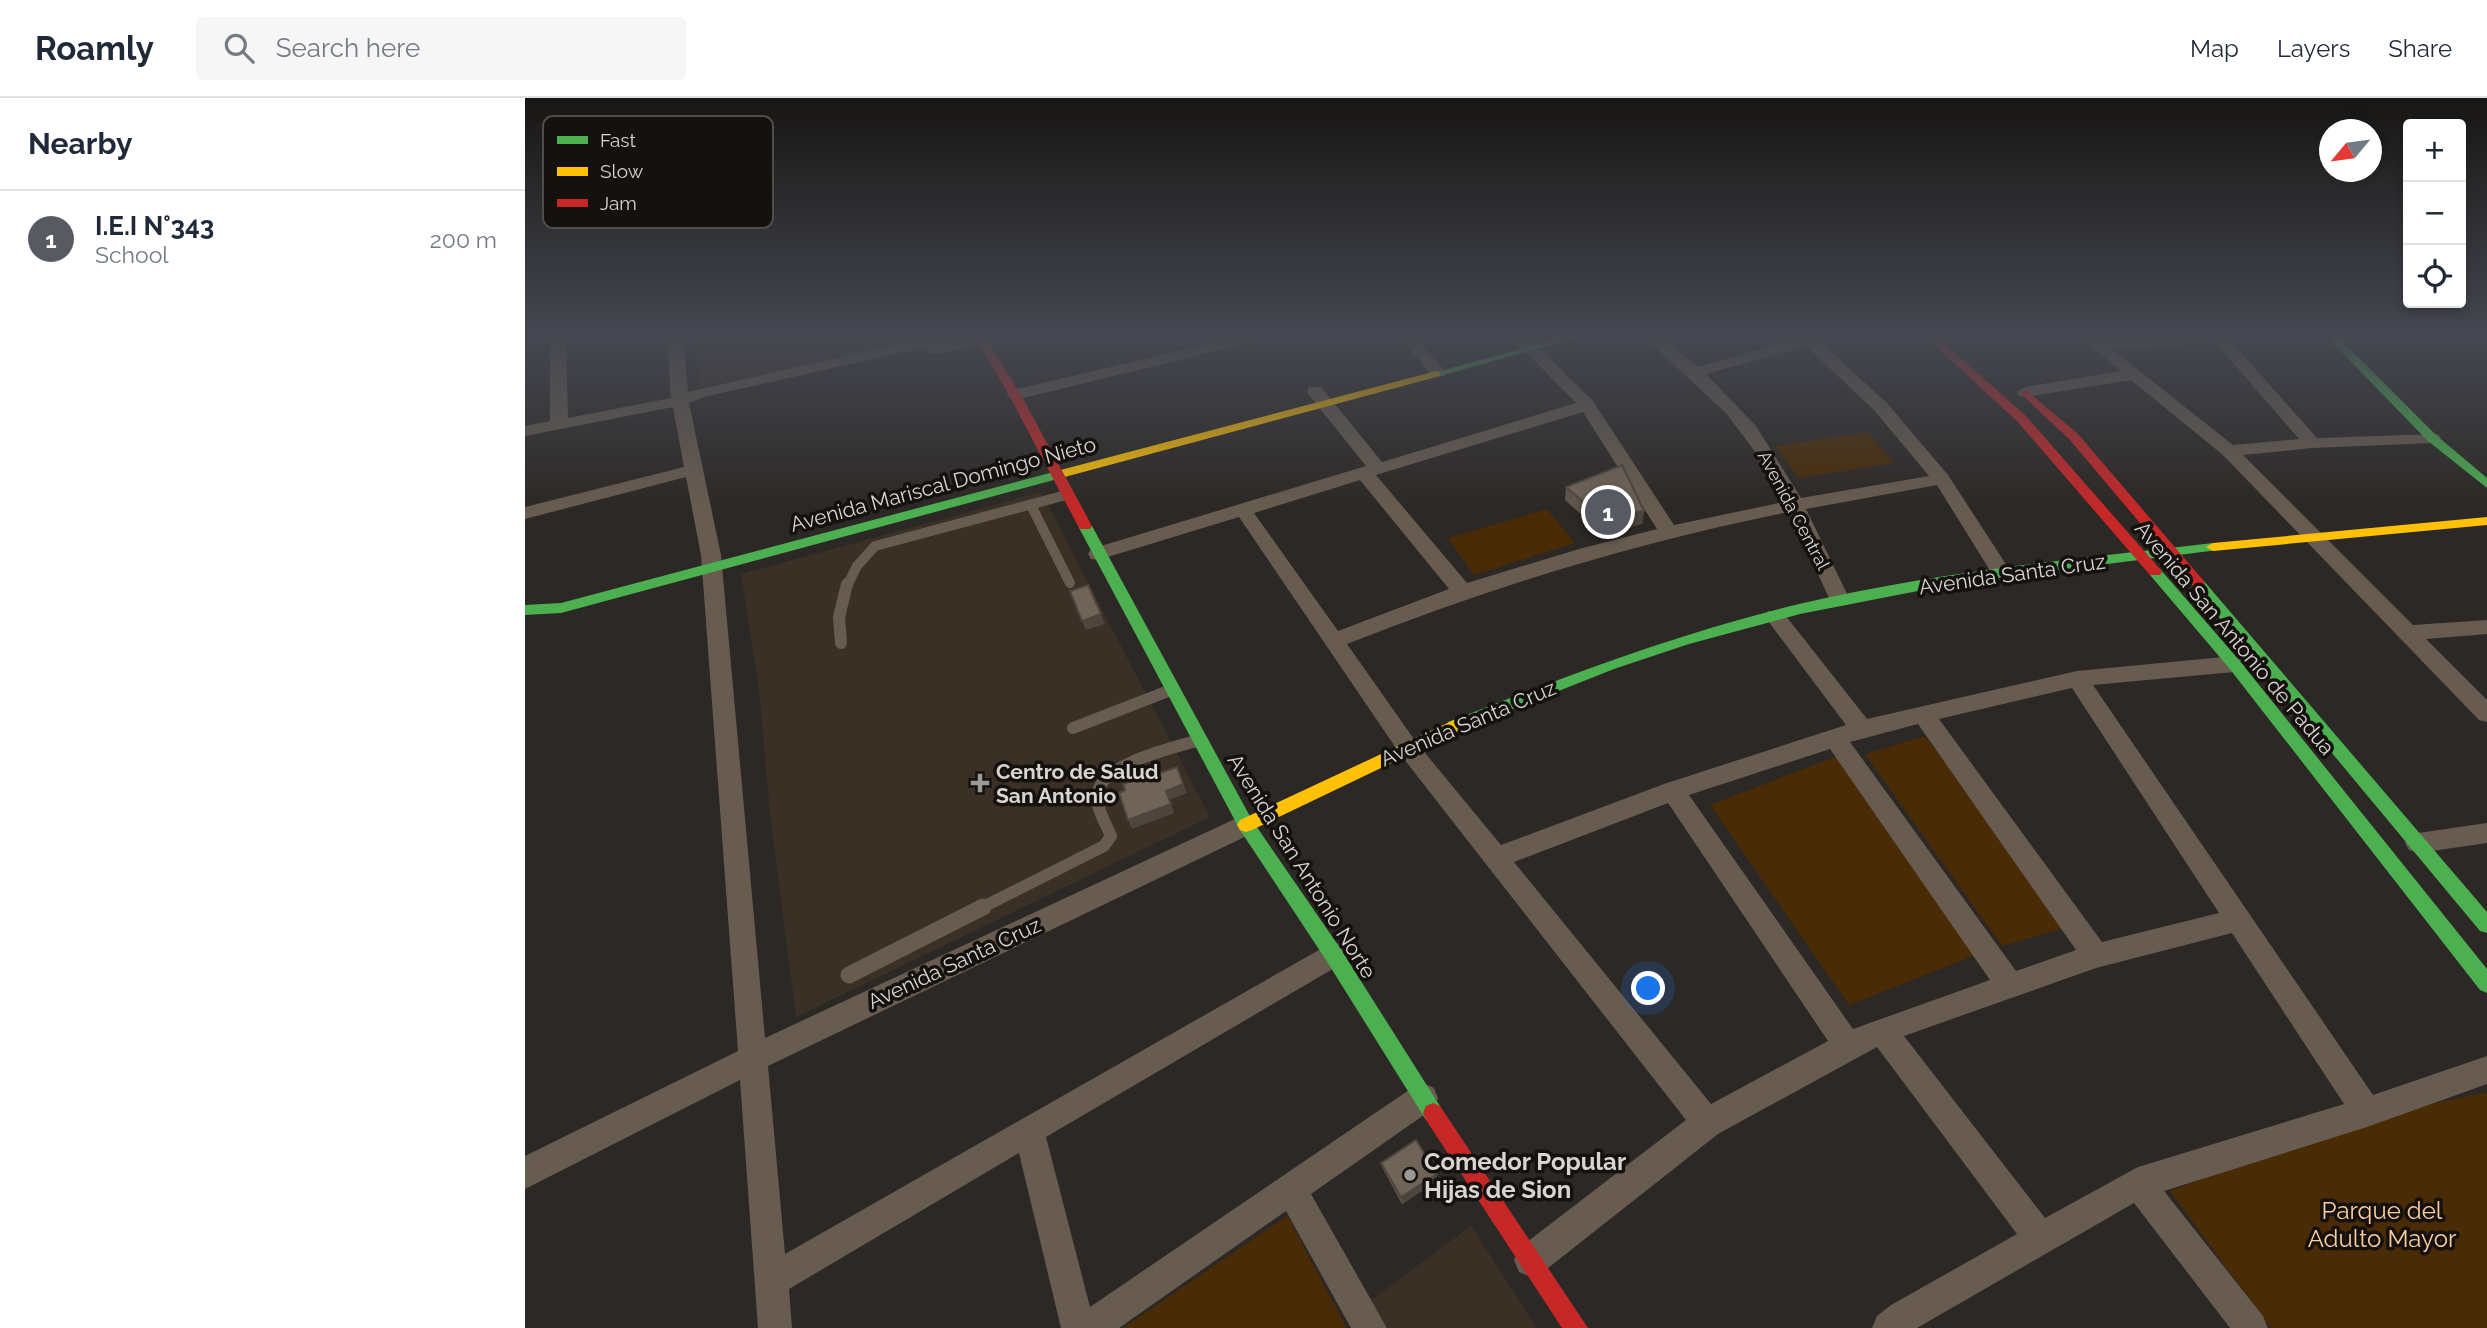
<!DOCTYPE html>
<meta charset="utf-8">
<style>
:root{--surface:#fff;--page:#f6f6f7;--text:#1f2937;--muted:#747a83;--line:#e0e1e3;--accent:#575b61}
body{margin:0;font-family:Raleway,sans-serif;background:var(--page);color:var(--text)}
.controls{position:absolute;right:21px;top:21px;display:grid;overflow:hidden;border-radius:7px;box-shadow:0 4px 10px #0003}
.controls button{width:63px;height:63px;display:grid;place-items:center;padding:0;border:0;border-bottom:2px solid var(--line);background:var(--surface);color:var(--text);font:35px sans-serif}
.compass{position:absolute;left:1794px;top:21px;width:63px;height:63px;border-radius:50%;background:var(--surface);box-shadow:0 4px 10px #0003;rotate:241deg}
.you{position:absolute;left:1124px;top:891px;width:24px;height:24px;margin:-18px;border:5px solid #fff;border-radius:50%;background:#1a73e8;box-shadow:0 0 0 10px #1a73e833}
.badge{display:grid;place-items:center;width:46px;height:46px;border-radius:50%;background:var(--accent);color:#fff;font-size:23px;font-weight:700}
.pin{position:absolute;translate:-50% -50%;border:4px solid #fff;box-shadow:0 2px 7px #0006}
.list{margin:0;padding:0;list-style:none}
h2{display:flex;justify-content:space-between;align-items:center;height:91px;margin:0;padding:0 28px;font-size:30px}
h2 small{font-size:23px;font-weight:400;color:var(--muted)}
.list li{display:grid;grid-template-columns:46px 1fr auto;gap:21px;align-items:center;box-sizing:border-box;height:98px;padding:0 28px;border-top:2px solid var(--line)}
.list b{display:block;font-size:26px;white-space:nowrap}
.list p{margin:0;font-size:23px;white-space:nowrap;color:var(--muted)}
.list em{font-size:23px;font-style:normal;color:var(--muted)}
.icon{flex:none;width:38px;height:38px;fill:none;stroke:currentColor;stroke-width:2;stroke-linecap:round;stroke-linejoin:round}
.map{position:relative;flex:none;width:1962px;height:1230px;overflow:hidden}
header{display:flex;align-items:center;gap:42px;box-sizing:border-box;height:98px;padding:0 35px;background:var(--surface);border-bottom:2px solid var(--line)}
header strong{font-size:33px}
nav{display:flex;gap:38px;margin-inline-start:auto;font-size:24px}
.search{width:490px;height:63px;background:var(--page);display:flex;align-items:center;gap:18px;box-sizing:border-box;padding:0 24px;border-radius:7px;color:var(--muted);font-size:26px}
main{display:flex}
aside{flex:1;background:var(--surface)}
.map>svg:first-child{display:block}
</style>
<header>
<strong>Roamly</strong>
<div class="search"><svg class="icon" aria-label="search" viewBox="0 0 24 24"><circle cx="10" cy="10" r="6"/><path d="M15 15l6 6"/></svg>Search here</div>
<nav><a>Map</a><a>Layers</a><a>Share</a></nav>
</header>
<main>
<aside>
<h2>Nearby<small></small></h2>
<ul class="list">
<li><span class="badge">1</span><div><b>I.E.I N°343</b><p>School</p></div><em>200 m</em></li>
</ul>
</aside>
<div class="map">
<svg width="1962" height="1230" viewBox="0 0 1962 1230">
<rect width="100%" height="100%" fill="#2c2825"/>
<path fill="#3a3026" d="M171 239H421L183 290 175 289Z
M516 394 685 719 271 919 245 717 234 592 216 476Z
M946 1128 1012 1230H863L846 1202Z"/>
<path fill="#492b05" d="M1343 334 1369 365 1273 380 1250 348Z
M1022 411 1050 445 949 477 923 440Z
M1400 638 1543 829 1477 848 1340 656Z
M1320 655 1458 854 1324 907 1185 707Z
M1962 994V1230H1746L1645 1093 1841 1020Z
M762 1118 822 1230H598Z"/>
<g fill="none" stroke-linecap="round" stroke-linejoin="round">
<path stroke="#685c50" stroke-width="10" d="M506 407 545 485
M322 488 332 468 350 448 541 397"/>
<path stroke="#685c50" stroke-width="12" d="M316 545 314 519 322 486
M548 630 646 592
M454 811 579 748 586 738C581 726 571 710 572 697 576 665 649 650 674 642"/>
<path stroke="#685c50" stroke-width="17" d="M324 877 458 809"/>
<path fill="#685c50" fill-rule="evenodd" d="M25 239H41L43 320 146 300 142 239H158L163 294 404 239H431L423 244 179 299 164 305 196 457 240 940 712 720 721 717 730 720 733 727 730 734 243 968 260 1156 808 844 818 847 822 856 818 865 521 1039 565 1209 887 990 898 985 909 990 913 1000 909 1010 786 1096 862 1230H826L761 1113 594 1230H536L494 1055 264 1191 267 1230H233L215 982 0 1091V1058L213 953 176 457 161 379 0 421V409L159 369 148 309 0 338V328L25 323Z
M446 239H462L464 241 462 244 408 257 400 252 402 249Z
M713 239H739L737 242 490 302 482 297 484 293Z
M875 239H891L919 272 921 275 919 278H907Z
M989 239H1003L1068 303 1149 427 1259 404 1231 355 1201 315 1119 239H1136L1173 269 1278 239H1304L1295 244 1361 304 1423 377 1486 474 1483 479H1469L1412 387 1281 411 1325 502 1322 507H1308L1305 502 1264 414C1111 445 968 488 822 546L891 644 976 747 1139 686 1321 627 1243 523 1240 518 1243 513H1257L1342 621 1552 573 1709 558 1717 560 1720 566 1717 572 1709 574 1568 587 1848 997 1962 958V986L1842 1029 1639 1093 1738 1218 1743 1230H1705L1609 1105 1392 1230H1347L1352 1218 1366 1207 1492 1136 1352 949 1193 1036 1018 1174 1006 1179 994 1174 989 1162 994 1150 1161 1022 875 656 714 419 573 462 566 461 563 456 566 451 841 368 784 297 782 293 784 289H796L857 364 1051 305 990 243ZM1281 248 1349 312 1404 378 1276 400 1231 328 1181 276ZM1058 314 1132 431 1054 451 942 485 851 377ZM835 382 924 491 813 533 729 415ZM1547 590 1694 815 1577 844 1414 621ZM1393 626 1551 852 1491 873 1325 644ZM1305 651 1465 882 1328 931 1164 697ZM1143 705 1303 943 1186 1006 989 764ZM1707 835 1819 1006 1613 1069 1520 1120 1379 938 1571 870Z
M1555 239H1572L1578 243 1634 239H1702L1792 340 1913 336 1916 340 1913 344 1907 345 1787 350 1718 357 1888 527 1962 522V536L1901 541 1962 602V624L1954 622 1698 357 1606 282 1500 299 1494 298 1492 294 1500 289 1596 273ZM1690 244 1774 341 1708 347 1588 252Z
M1962 725V745L1893 755 1884 752 1880 745 1884 738 1893 735Z"/>
<path fill="#4caf50" fill-rule="evenodd" d="M1038 239H1054L911 279 905 276Z
M1802 239H1813L1911 337 1962 380V390L1903 343Z
M532 373 538 377 536 380 36 515 0 517V507L36 505Z
M560 424 567 428 727 722 815 850 915 1008 918 1015 915 1022 908 1025 901 1022 801 862 715 732 553 428Z
M1688 445 1693 446 1695 449 1693 452 1439 484 1275 516 1164 546 1089 571 935 632H923L921 628 923 624C1039 579 1153 535 1274 506 1410 474 1550 461 1688 445Z
M1630 469 1635 471 1714 562 1962 871V895L1955 892 1704 570 1625 477 1623 474Z
M1673 480 1678 482 1962 814V835L1955 833 1668 488 1666 485Z"/>
<path fill="#ffc107" fill-rule="evenodd" d="M911 273 915 274V278L536 380H528L526 377 528 374Z
M1962 419V427L1688 453 1681 449 1688 445Z
M929 622 935 624 937 628 935 632 727 732 721 734 715 732 712 727 715 722Z"/>
<path fill="#c62828" fill-rule="evenodd" d="M450 239H460L496 297 567 428 565 431H555L553 428 484 297Z
M1401 239H1412L1501 318 1635 471 1637 474 1635 477H1625L1492 323Z
M1501 292 1553 336 1678 482 1680 485 1678 488H1668L1545 342 1497 297 1495 295Z
M908 1005 915 1008 1063 1230H1037L901 1022 898 1015 901 1008Z"/>
</g>
<path fill="#60564c" d="M1041 389 1119 413 1117 426 1077 435 1040 402Z
M856 1065 912 1083 877 1106 858 1071Z"/>
<path fill="#4e463e" d="M1119 413 1117 426 1077 435 1078 421Z
M576 516 580 526 561 532 557 523Z
M658 686 662 695 644 702 641 693Z
M646 706 649 715 607 731 603 722Z
M912 1076V1083L877 1106 876 1099Z"/>
<path fill="#706458" stroke="#4e463e" stroke-width="2" d="M1097 367 1119 413 1078 421 1041 389Z
M563 487 576 516 557 523 545 493Z
M632 667 635 675 652 669 658 686 641 693 646 706 603 722 594 695 600 692 598 686 607 683 605 676Z
M891 1042 912 1076 876 1099 856 1065Z"/>
<linearGradient id="sky" x2="0" y2="1"><stop stop-color="#181614"/><stop offset="0.58" stop-color="#454851"/><stop offset="1" stop-color="#454851" stop-opacity="0"/></linearGradient>
<rect width="1962" height="411" fill="url(#sky)"/>
<g fill="#9c9894" stroke="#14110f" stroke-width="2.5">
<path d="M451.5 674.5h7v7h7v7h-7v7h-7v-7h-7v-7h7z"/>
<circle cx="885" cy="1077" r="7"/>
</g>
<g text-anchor="middle" dominant-baseline="central" stroke-width="7" stroke-linejoin="round" paint-order="stroke">
<g font-size="18" fill="#d9d4d0" stroke="#14110f">
<text transform="translate(1269 412) rotate(62)">Avenida Central</text>
</g>
<g font-size="21" fill="#d9d4d0" stroke="#14110f">
<text transform="translate(418 386) rotate(-15)">Avenida Mariscal Domingo Nieto</text>
<text transform="translate(1487 476) rotate(-8)">Avenida Santa Cruz</text>
<text transform="translate(1710 540) rotate(50)">Avenida San Antonio de Padua</text>
<text transform="translate(943 625) rotate(-23)">Avenida Santa Cruz</text>
<text transform="translate(777 768) rotate(58)">Avenida San Antonio Norte</text>
<text transform="translate(429 865) rotate(-25)">Avenida Santa Cruz</text>
</g>
<g font-size="21" font-weight="bold" fill="#d9d4d0" stroke="#14110f" text-anchor="start">
<text x="471" y="673">Centro de Salud<tspan x="471" dy="24">San Antonio</tspan></text>
</g>
<g font-size="24" font-weight="bold" fill="#d9d4d0" stroke="#14110f" text-anchor="start">
<text x="899" y="1063">Comedor Popular<tspan x="899" dy="28">Hijas de Sion</tspan></text>
</g>
<g font-size="24" fill="#facda1" stroke="#14110f">
<text x="1857" y="1112">Parque del<tspan x="1857" dy="28">Adulto Mayor</tspan></text>
</g>
</g>
<rect x="18" y="18" width="230" height="112" rx="10" fill="#14110f" stroke="#4f4c49" stroke-width="2"/>
<rect x="32" y="38" width="31" height="8" fill="#4caf50"/>
<rect x="32" y="69" width="31" height="9" fill="#ffc107"/>
<rect x="32" y="101" width="31" height="8" fill="#c62828"/>
<g font-size="19" fill="#d9d4d0">
<text x="75" y="49">Fast</text>
<text x="75" y="80">Slow</text>
<text x="75" y="112">Jam</text>
</g>
</svg>
<div class="controls">
<button>+</button>
<button>−</button>
<button><svg class="icon" aria-label="locate" viewBox="0 0 24 24"><circle cx="12" cy="12" r="6"/><path d="M12 2v4M12 18v4M2 12h4M18 12h4"/></svg></button>
</div>
<svg class="compass" viewBox="-18 -18 36 36"><path d="M0-13l5 13h-10z" fill="#e53935"/><path d="M0 13l5-13h-10z" fill="#747a83"/></svg>
<div class="you"></div>
<div class="pin badge" style="left:1083px;top:414px">1</div>
</div>
</main>
